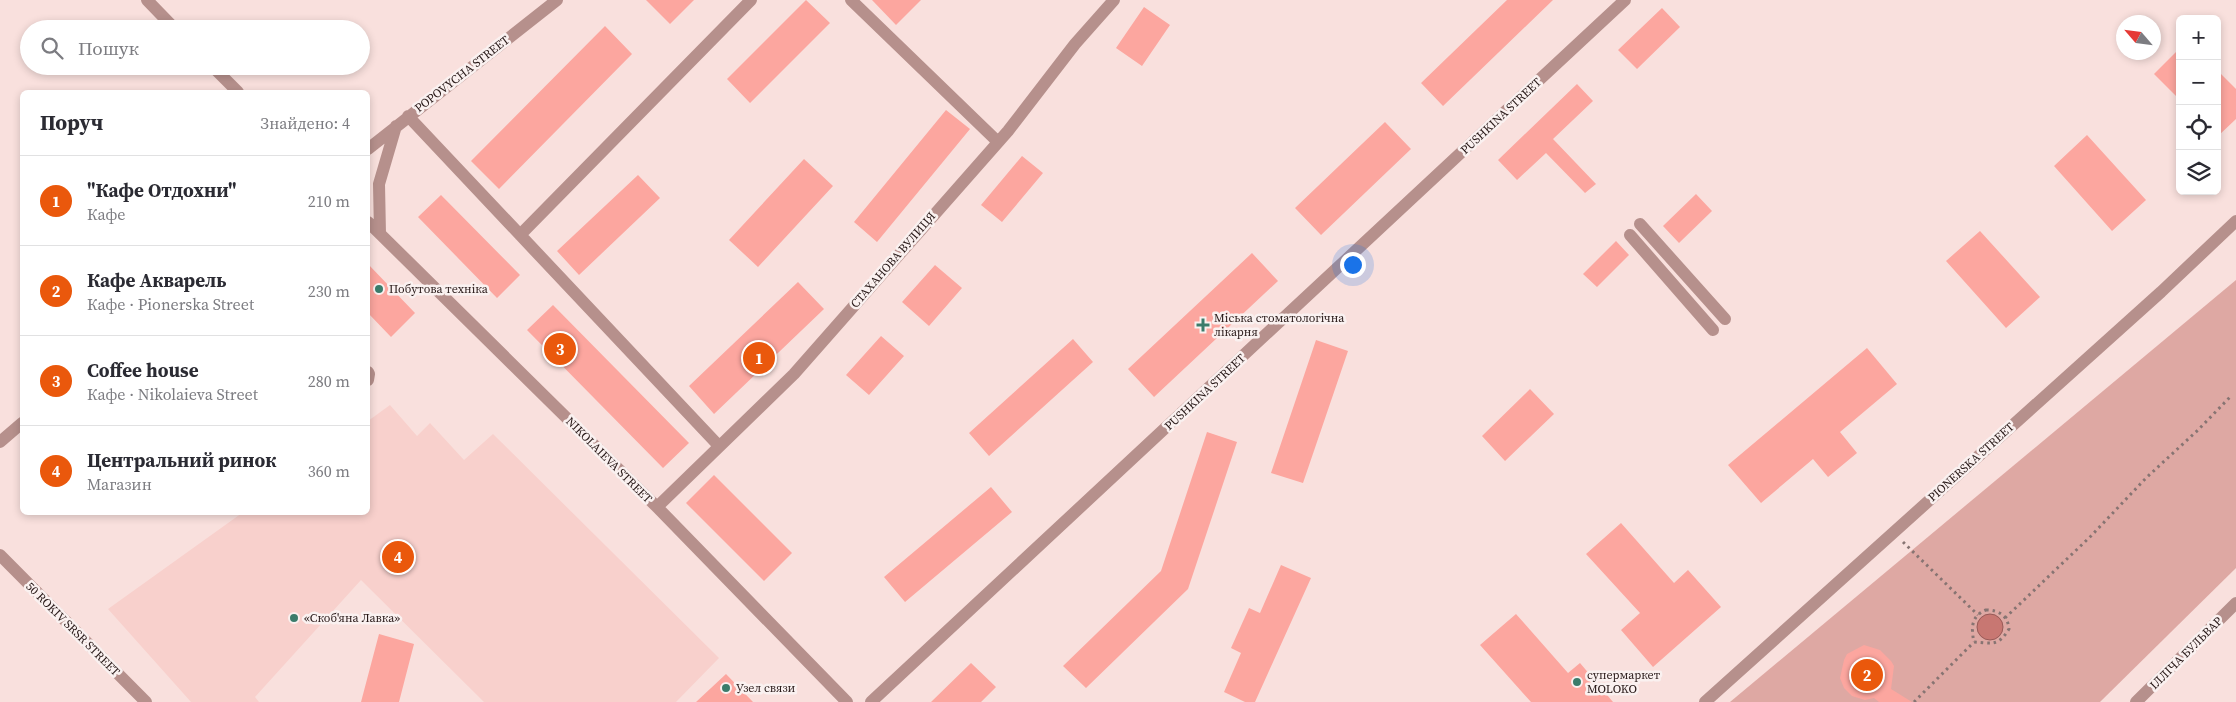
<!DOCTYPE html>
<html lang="uk">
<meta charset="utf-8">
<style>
:root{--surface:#fff;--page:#f2f2f3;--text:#2b2b33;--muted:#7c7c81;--line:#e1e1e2;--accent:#ea580c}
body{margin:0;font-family:"Source Serif 4",serif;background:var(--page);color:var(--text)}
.controls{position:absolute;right:15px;top:15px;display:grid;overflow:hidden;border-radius:8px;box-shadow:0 2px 8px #0003}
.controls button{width:45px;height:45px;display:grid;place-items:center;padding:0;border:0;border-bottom:1px solid var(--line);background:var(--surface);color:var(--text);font:25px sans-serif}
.compass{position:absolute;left:2116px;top:15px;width:45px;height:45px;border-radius:50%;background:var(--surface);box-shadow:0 2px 8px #0003;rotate:298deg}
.you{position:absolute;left:1352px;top:264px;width:18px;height:18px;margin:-12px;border:4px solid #fff;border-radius:50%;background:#1a73e8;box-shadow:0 0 0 8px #1a73e833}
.badge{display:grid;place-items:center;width:32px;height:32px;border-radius:50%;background:var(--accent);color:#fff;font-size:16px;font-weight:700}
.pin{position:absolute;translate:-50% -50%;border:2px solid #fff;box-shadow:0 1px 5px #0006}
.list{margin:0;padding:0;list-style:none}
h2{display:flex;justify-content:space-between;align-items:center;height:65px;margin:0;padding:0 20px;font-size:21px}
h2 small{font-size:16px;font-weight:400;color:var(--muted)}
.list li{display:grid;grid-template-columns:32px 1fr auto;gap:15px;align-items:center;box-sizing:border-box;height:90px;padding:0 20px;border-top:1px solid var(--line)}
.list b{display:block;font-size:19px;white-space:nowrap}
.list p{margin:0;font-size:16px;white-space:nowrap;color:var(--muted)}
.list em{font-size:16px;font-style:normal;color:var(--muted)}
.icon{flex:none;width:28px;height:28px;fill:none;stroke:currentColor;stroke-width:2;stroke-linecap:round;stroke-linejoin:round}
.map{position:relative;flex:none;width:2236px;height:702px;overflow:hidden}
.search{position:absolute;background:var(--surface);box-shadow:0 2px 8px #0003;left:20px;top:20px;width:350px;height:55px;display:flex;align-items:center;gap:12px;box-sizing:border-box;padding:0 18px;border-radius:28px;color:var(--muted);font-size:19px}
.panel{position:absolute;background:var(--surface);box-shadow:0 2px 8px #0003;left:20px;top:90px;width:350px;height:425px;border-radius:8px}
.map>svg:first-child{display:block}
</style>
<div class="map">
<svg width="2236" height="702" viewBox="0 0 2236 702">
<rect width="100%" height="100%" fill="#f9e0dd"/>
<path fill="#f8d0cc" d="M390 405 417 436 430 423 464 460 493 434 719 658 676 702H484L361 580 255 697 259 702H191L108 609 242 513 368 512V421Z"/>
<path fill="#dea8a3" d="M2236 280V568L2100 702H1730Z"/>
<path fill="#c87772" stroke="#985a57" d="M1977 627a13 13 0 1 1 26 0a13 13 0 1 1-26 0Z"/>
<path fill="#fca69f" d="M646 0H694L670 24Z
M806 0 830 23 750 103 727 79Z
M872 0H921L896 25Z
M1507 0H1553L1443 106 1421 83Z
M1144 7 1170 25 1142 66 1116 48Z
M1662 8 1680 27 1637 69 1618 50Z
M605 26 632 54 499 189 471 161Z
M2180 48V100L2154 74Z
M2217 70 2236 89V119L2217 137Z
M1577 84 1593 101 1553 139 1596 184 1585 193 1546 153 1517 180 1498 160Z
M946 110 970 129 877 242 854 222Z
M1385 122 1411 149 1321 235 1295 208Z
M2087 135 2146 200 2112 231 2054 166Z
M1022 156 1043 173 1002 222 981 205Z
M804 159 833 186 758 267 729 240Z
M638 175 660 198 579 275 557 251Z
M1696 194 1712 211 1679 243 1663 226Z
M441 195 520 275 497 298 418 217Z
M1980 231 2040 297 2006 328 1946 261Z
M1616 241 1629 255 1597 287 1583 274Z
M1252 253 1278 281 1154 397 1128 369Z
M368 264 415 313 391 337 368 313Z
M935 265 962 288 929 326 902 302Z
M798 282 824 309 714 414 689 386Z
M553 305 689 443 663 468 527 330Z
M881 336 904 356 869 395 846 375Z
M1073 339 1093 362 989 456 969 433Z
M1316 340 1348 351 1303 483 1271 473Z
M1867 348 1897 384 1840 432 1857 453 1828 477 1813 459 1761 503 1728 465Z
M1530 389 1554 414 1505 461 1482 436Z
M1207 432 1237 442 1188 589 1086 688 1063 666 1161 571Z
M714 475 792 553 764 581 686 503Z
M991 487 1012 512 905 602 884 577Z
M1621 523 1674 583 1688 570 1721 607 1653 667 1621 630 1640 613 1586 554Z
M1281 565 1311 578 1255 702H1245L1224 692 1241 653 1231 648 1249 608 1260 613Z
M1516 614 1568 673 1580 663 1613 702H1531L1480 645Z
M379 634 414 644 399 702H361Z
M1864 645 1880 650 1891 661 1894 666 1891 689 1912 702H1879L1874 698 1865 700 1852 696 1844 688 1840 678 1844 660 1847 654Z
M971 663 996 687 981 702H931Z
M726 674 753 702H696Z"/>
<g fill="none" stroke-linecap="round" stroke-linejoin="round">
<path stroke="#877472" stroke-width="3" stroke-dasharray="2.5 4" stroke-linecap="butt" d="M1903 542 1978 615
M1986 610C1999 610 2008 616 2009 629 1998 647 1992 643 1974 642 1971 628 1971 616 1986 610Z
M2005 618 2091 536 2146 478 2198 430 2232 395
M1914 702 1974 642"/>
<path stroke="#b6908c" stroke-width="12" d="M147 0 175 29
M851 0 998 142
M212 66 238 92
M408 116 719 446
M368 149 557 0
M368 222 657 507 847 702
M1640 224 1725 319
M380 234 379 184 396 126
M520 235 751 0
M1630 235 1713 330
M368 372 369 374 368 380
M0 442 22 423
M657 507 794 374 1008 131 1075 44 1114 0
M0 555 146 702
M871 702 1625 0
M1705 702 2161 292 2236 221
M2136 702 2236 603"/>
</g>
<g fill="#3b7c6b" stroke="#faf1f0" stroke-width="2">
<circle cx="379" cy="289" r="5"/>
<path d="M1200.5 317.5h5v5h5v5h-5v5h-5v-5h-5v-5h5z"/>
<circle cx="294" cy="618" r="5"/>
<circle cx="1577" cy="682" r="5"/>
<circle cx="726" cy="688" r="5"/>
</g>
<g text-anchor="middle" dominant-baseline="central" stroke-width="5" stroke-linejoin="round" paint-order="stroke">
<g font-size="12" fill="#271817" stroke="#faf1f0">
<text transform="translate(462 74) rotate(-38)">POPOVYCHA STREET</text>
<text transform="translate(1501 116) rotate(-43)">PUSHKINA STREET</text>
<text transform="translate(893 260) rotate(-49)">СТАХАНОВА ВУЛИЦЯ</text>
<text transform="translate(1205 392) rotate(-43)">PUSHKINA STREET</text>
<text transform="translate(609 460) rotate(45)">NIKOLAIEVA STREET</text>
<text transform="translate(1971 462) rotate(-42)">PIONERSKA STREET</text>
<text transform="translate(73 629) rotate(45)">50 ROKIV SRSR STREET</text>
<text transform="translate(2186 653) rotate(-45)">ІЛЛІЧА БУЛЬВАР</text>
</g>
<g font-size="12" fill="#271817" stroke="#faf1f0" text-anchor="start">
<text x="389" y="289">Побутова техніка</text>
<text x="1214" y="318">Міська стоматологічна<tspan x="1214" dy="14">лікарня</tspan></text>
<text x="304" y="618">«Скоб'яна Лавка»</text>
<text x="1587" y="675">супермаркет<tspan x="1587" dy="14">MOLOKO</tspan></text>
<text x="736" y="688">Узел связи</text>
</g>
</g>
</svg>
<div class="controls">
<button>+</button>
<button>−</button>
<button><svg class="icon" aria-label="locate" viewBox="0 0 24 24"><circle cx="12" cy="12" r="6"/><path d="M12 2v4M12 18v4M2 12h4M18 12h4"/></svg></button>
<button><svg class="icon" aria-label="layers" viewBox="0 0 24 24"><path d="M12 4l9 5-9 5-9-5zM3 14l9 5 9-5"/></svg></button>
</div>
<svg class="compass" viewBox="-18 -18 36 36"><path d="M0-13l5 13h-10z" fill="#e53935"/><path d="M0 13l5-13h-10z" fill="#7c7c81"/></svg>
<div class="you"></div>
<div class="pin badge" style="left:759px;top:358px">1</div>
<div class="pin badge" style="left:1867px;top:675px">2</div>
<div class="pin badge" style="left:560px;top:349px">3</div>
<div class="pin badge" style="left:398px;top:557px">4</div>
<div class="search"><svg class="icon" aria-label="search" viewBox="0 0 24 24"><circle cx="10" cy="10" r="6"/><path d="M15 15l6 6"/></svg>Пошук</div>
<section class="panel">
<h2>Поруч<small>Знайдено: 4</small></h2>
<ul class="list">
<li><span class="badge">1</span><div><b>&quot;Кафе Отдохни&quot;</b><p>Кафе</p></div><em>210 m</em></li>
<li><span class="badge">2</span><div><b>Кафе Акварель</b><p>Кафе · Pionerska Street</p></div><em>230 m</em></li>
<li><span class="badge">3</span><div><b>Coffee house</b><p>Кафе · Nikolaieva Street</p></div><em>280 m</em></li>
<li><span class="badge">4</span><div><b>Центральний ринок</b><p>Магазин</p></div><em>360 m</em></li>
</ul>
</section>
</div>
